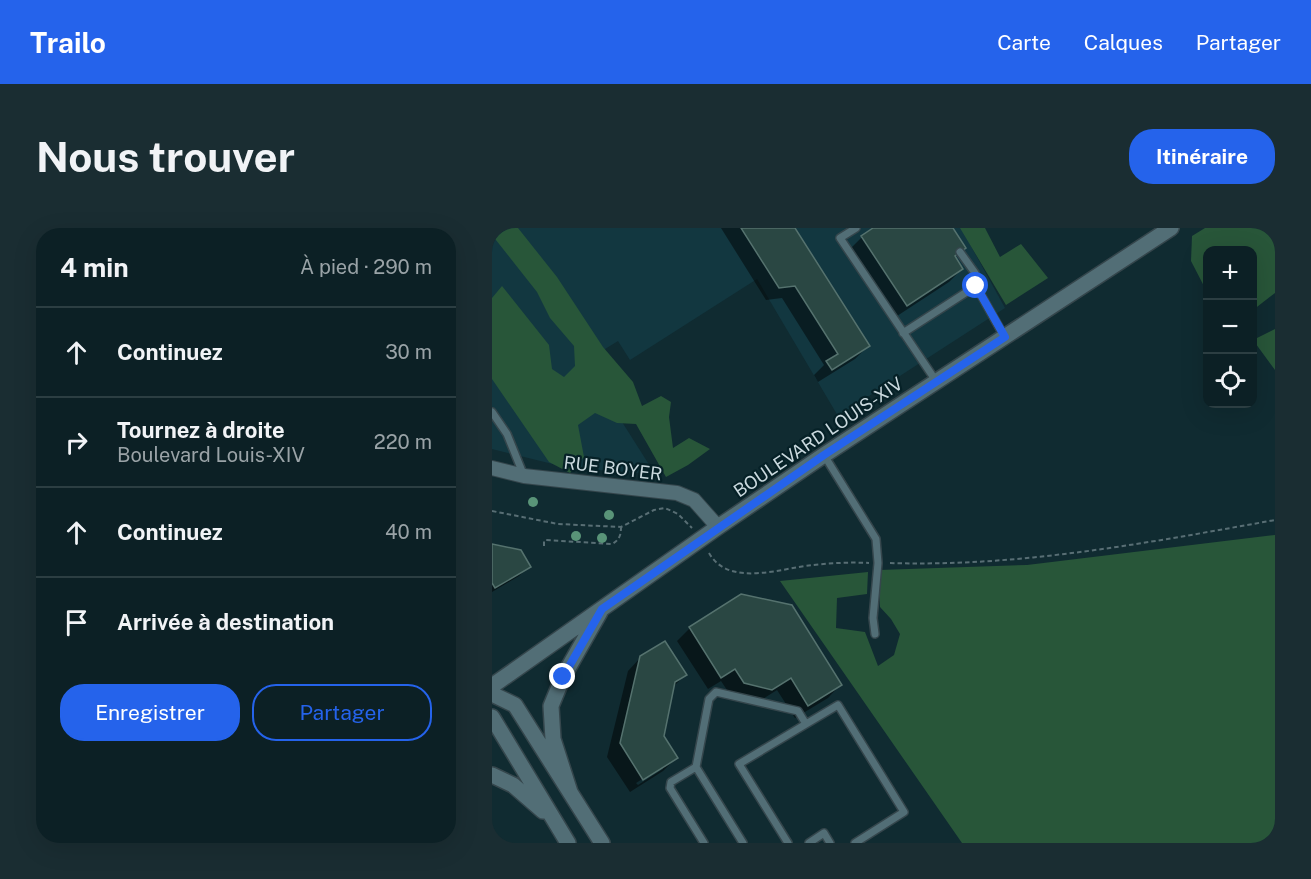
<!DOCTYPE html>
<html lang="fr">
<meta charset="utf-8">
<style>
:root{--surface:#0c2025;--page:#1a2d32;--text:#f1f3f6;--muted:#9aa3a7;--line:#2c3e42;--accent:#2563eb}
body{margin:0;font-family:"Public Sans",sans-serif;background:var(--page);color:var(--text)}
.controls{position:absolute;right:18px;top:18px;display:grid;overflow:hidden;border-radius:12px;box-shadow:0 6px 24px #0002}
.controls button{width:54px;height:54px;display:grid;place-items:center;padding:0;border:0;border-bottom:2px solid var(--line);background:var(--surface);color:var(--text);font:30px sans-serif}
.stop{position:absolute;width:18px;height:18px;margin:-14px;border:4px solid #2563eb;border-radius:50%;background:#fff}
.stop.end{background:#2563eb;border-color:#fff;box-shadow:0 2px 6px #0008}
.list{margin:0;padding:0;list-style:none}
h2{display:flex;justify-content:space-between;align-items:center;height:78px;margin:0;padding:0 24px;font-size:26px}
h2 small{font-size:20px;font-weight:400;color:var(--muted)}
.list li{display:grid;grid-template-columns:39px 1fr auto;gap:18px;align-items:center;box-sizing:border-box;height:90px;padding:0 24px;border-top:2px solid var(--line)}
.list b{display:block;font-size:22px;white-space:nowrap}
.list p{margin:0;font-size:20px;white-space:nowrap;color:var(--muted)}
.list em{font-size:20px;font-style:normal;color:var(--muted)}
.actions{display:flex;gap:12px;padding:18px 24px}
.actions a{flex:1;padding:14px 0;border:2px solid var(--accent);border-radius:24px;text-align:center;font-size:21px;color:var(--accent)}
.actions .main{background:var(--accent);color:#fff}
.icon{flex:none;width:33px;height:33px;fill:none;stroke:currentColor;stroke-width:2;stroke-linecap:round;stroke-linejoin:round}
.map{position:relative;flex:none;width:783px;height:615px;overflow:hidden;border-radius:24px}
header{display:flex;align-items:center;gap:36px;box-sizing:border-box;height:84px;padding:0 30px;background:var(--accent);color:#fff}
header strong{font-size:28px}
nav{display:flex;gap:33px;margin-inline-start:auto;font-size:21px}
.intro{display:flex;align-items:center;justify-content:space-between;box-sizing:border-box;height:144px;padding:0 36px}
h1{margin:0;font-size:42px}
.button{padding:15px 27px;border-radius:24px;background:var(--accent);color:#fff;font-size:21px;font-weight:700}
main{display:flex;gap:36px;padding:0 36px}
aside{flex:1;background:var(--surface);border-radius:24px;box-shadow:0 6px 24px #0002}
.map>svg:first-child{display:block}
</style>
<header>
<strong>Trailo</strong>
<nav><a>Carte</a><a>Calques</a><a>Partager</a></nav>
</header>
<div class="intro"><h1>Nous trouver</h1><a class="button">Itinéraire</a></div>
<main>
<aside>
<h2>4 min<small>À pied · 290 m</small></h2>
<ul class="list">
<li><svg class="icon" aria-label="ahead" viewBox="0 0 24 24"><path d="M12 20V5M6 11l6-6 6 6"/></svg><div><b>Continuez</b></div><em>30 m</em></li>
<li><svg class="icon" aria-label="right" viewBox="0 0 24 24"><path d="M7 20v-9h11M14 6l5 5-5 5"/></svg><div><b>Tournez à droite</b><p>Boulevard Louis-XIV</p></div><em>220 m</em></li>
<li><svg class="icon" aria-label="ahead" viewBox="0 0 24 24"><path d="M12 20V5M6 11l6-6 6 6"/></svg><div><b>Continuez</b></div><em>40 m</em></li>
<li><svg class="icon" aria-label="arrive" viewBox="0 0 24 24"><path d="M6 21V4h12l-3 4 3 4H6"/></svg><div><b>Arrivée à destination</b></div></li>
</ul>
<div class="actions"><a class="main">Enregistrer</a><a>Partager</a></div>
</aside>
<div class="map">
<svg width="783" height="615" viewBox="0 0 783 615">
<rect width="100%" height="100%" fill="#102b31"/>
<path fill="#123740" d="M0 0H469L513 80 346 188 265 51 138 132 126 113 92 134 163 246 77 240 0 221Z"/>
<path fill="#285639" d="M0 0H26L65 49 111 119 141 154 150 178 169 168 179 174 177 189 181 220 197 210 218 221 196 237 174 249 144 196 125 195 103 185 86 197 92 229 78 245 57 234 0 151V70L10 58 57 117 60 141 72 149 83 138 82 118 58 90 45 64 0 7Z
M468 0H493L508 29 529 16 556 50 514 77Z
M713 0H783V65L761 82 760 22H716L715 64 699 33 700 8Z
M783 101V142L761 112Z
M783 307V615H470L288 353 376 344 375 366 345 370 344 400 373 404 386 438 402 427 408 406 399 391 388 379 387 342 535 337Z"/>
<path fill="#0007" fill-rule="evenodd" d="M229 0H301L376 118 363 131 326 154 322 147 332 137 290 70 274 72Z
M384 0H459L472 20 462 30 470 41 457 54 402 90 357 22 370 9Z
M0 318 37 338 27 348 0 364Z
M198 400 348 457 336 470 303 490 285 462 266 474 239 468 229 453 216 461 185 413Z
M149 429 193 447 181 459 170 508 184 530 171 543 138 564 115 529 136 443ZM171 538V541L146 557 144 555Z"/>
<path fill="#2a4743" stroke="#55726e" stroke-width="1.5" d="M249 0H303L378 118 340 142 334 133 346 126 303 58 287 60Z
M381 0H461L474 20 463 28 471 41 415 78 369 8Z
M0 316 29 322 39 339 3 360 0 355Z
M249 366 300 377 350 457 316 478 299 450 280 462 252 455 243 441 229 450 197 399Z
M173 413 195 447 183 454 172 508 186 530 151 552 128 515 148 428Z"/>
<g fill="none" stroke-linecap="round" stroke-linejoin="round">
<g stroke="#35464c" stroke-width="10">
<path id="service" d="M364 0 348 10 444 153
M468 24 483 45 484 58 512 108
M411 105 484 58
M0 184 15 206 32 248
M332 227 384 311 386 335 381 390 383 406
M204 539 179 554 178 560 212 615
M251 615 204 539 217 471 224 464 306 483 314 496 346 477 412 584 363 615
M296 615 247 536 314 496
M317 615 332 605 338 615"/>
</g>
<g stroke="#35464c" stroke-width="16">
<path id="minor" d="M0 240 32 248 185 265 202 272 226 299"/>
</g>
<g stroke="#35464c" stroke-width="18">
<path id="secondary" d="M0 458 226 299 332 227 679 0
M0 466 23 477 110 615
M0 489 76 615
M0 547 21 557 51 583
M78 564 61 511 59 478 71 449 108 384"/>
</g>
<path stroke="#586e74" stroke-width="2" stroke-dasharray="4.5 3" stroke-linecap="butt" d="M0 283 66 296 129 299 162 282 173 280 186 286 200 300
M52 318V313L54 312 120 316C127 312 129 308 129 299
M217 325C237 360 289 340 321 337 340 335 358 334 377 335
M398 335C528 339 655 315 783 292"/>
<use href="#service" stroke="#526e76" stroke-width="7"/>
<use href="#minor" stroke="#526e76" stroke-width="14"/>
<use href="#secondary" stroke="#526e76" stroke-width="15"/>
</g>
<g fill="#599478">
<circle cx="41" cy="274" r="5"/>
<circle cx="117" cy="287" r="5"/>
<circle cx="84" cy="308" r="5"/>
<circle cx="110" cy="310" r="5"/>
</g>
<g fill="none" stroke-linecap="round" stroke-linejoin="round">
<path stroke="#2563eb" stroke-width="8" d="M71 449 110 381 332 227 513 109 484 58"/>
</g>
<g text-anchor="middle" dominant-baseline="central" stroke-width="4.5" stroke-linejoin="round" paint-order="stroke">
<g font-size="18" fill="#cad9de" stroke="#062127">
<text transform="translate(326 209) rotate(-34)">BOULEVARD LOUIS-XIV</text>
<text transform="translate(121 240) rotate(7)">RUE BOYER</text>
</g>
</g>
</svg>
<div class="controls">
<button>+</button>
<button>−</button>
<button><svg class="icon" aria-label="locate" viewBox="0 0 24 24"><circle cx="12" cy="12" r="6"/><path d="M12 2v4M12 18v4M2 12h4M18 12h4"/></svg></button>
</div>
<div class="stop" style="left:484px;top:58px"></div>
<div class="stop end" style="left:71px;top:449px"></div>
</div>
</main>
